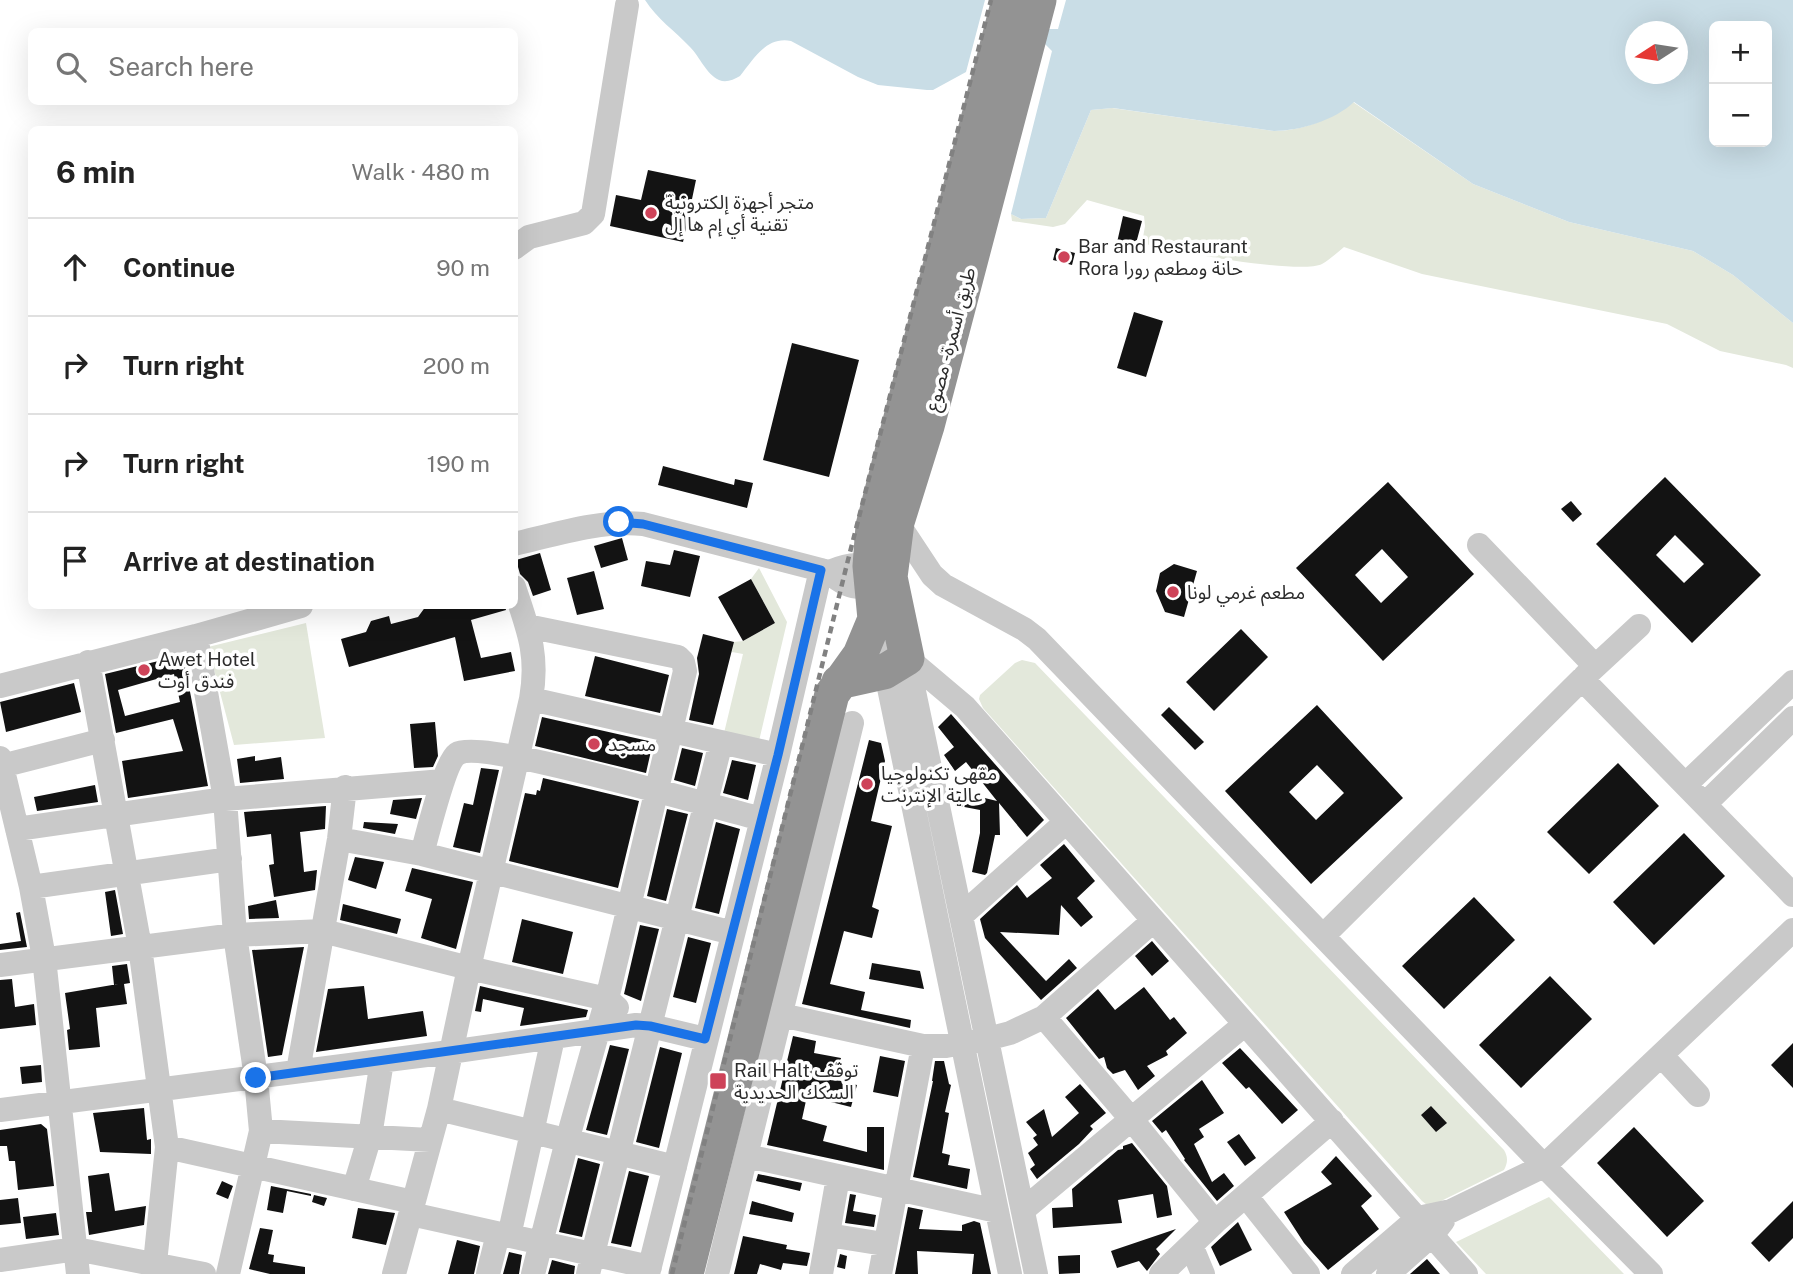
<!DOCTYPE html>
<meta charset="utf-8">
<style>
:root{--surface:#fff;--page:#f2f2f2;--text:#222;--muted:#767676;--line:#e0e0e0}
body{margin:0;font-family:"Public Sans","Noto Sans Arabic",sans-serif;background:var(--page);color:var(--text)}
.controls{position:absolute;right:21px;top:21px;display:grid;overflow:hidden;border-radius:10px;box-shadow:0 7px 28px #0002}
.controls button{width:63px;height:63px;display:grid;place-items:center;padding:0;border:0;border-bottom:2px solid var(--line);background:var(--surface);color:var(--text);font:35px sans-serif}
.compass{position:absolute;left:1625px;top:21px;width:63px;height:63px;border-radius:50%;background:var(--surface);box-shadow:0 7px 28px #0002;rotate:258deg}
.stop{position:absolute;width:21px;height:21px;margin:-16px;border:5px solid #1a73e8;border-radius:50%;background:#fff}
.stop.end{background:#1a73e8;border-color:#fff;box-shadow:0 2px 7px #0008}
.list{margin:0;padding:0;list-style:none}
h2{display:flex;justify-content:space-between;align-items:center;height:91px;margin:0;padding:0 28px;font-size:30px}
h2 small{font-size:23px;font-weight:400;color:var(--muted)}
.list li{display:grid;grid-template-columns:46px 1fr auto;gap:21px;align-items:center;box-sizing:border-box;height:98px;padding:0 28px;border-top:2px solid var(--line)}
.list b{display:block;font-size:26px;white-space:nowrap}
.list em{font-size:23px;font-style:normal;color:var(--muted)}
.icon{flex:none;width:38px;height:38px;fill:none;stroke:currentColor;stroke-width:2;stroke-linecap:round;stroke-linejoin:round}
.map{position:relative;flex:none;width:1793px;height:1274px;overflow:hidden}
.search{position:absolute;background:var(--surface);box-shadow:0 7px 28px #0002;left:28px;top:28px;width:490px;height:77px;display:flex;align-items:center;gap:18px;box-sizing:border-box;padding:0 24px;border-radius:10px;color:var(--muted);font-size:26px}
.panel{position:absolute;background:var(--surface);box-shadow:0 7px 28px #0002;left:28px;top:126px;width:490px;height:483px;border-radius:10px}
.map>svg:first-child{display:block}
</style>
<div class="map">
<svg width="1793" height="1274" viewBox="0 0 1793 1274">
<rect width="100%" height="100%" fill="#fff"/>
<path fill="#e3e8db" d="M1353 102 1473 184 1569 222 1693 251 1733 275 1793 323V368L1786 365 1720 351 1667 324 1422 274 1344 247C1337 253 1329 260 1322 264 1299 275 1171 251 1142 243L1145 226 1144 216 1087 200 1065 224 1053 227 1012 221 1011 214 1021 219 1046 218 1091 110 1112 108 1274 131C1303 131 1330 119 1353 102Z
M759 568 787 622 759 741 724 733 743 654 732 652 734 642 743 641 775 623 751 579Z
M306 623 325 738 234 745 208 647Z
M1022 660 1035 663 1504 1150C1508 1157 1508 1162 1504 1170L1435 1204 1427 1205 1422 1201 983 708 979 699 980 695 1015 663Z
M1549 1197 1624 1274H1486L1456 1242Z"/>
<path fill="#c9dde6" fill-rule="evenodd" d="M645 0H985L966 72 933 90H927L878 85 858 77 791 41C766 36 753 60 740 76 733 80 726 83 719 80 706 74 700 57 690 47 675 31 657 19 645 0Z
M1066 0H1793V323L1733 275 1693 251 1569 222 1473 184 1354 102C1335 120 1300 131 1274 131L1113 108 1091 110 1046 218 1021 219 1011 214 1052 51 1041 40 1044 29H1058ZM1714 26H1767V142H1714ZM1636 32H1678V74H1636Z"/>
<path fill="#131313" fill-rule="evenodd" d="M648 170 696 180 683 242 610 226 616 195 641 200Z
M1123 216 1142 221 1134 251 1116 247Z
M1056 248 1075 253 1072 265 1053 260Z
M1134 312 1163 321 1146 377 1117 368Z
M792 343 859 360 829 477 763 460Z
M663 466 734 485 735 479 753 483 747 508 658 485Z
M1665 477 1761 575 1692 643 1596 544ZM1675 535 1704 564 1684 583 1656 555Z
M1388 482 1474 574 1383 661 1296 568ZM1382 549 1408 577 1381 603 1355 575Z
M1571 501 1582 514 1573 522 1561 509Z
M622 538 628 560 601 568 594 546Z
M674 550 700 556 690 597 641 586 646 561 670 565Z
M540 553 551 590 533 596 528 582 520 574 516 560Z
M1174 564 1197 571 1184 617 1165 612 1156 591 1160 573Z
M594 571 604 609 577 615 567 578Z
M751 579 775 623 743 641 718 597Z
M426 606H505L506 610 471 620 481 658 511 652 515 671 464 681 455 637 349 667 341 639 366 632 371 621 389 616 391 624 418 617Z
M1241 629 1268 657 1214 711 1186 682Z
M703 634 734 642 713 725 689 720 699 674 697 658Z
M183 655 208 786 128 798 122 761 183 751 173 719 116 733 105 674ZM174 674 180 702 125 716 118 690Z
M595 656 669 675 660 713 585 696Z
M74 683 81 712 6 732 0 702Z
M1317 705 1403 798 1311 884 1225 791ZM1317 765 1344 793 1316 820 1289 792Z
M1169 707 1204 742 1195 750 1161 715Z
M951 714 1044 820 1027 837 999 803 1000 835H995L987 873 985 875 972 872 980 833V810L954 805 956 791 997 801 966 762 955 771 944 755 954 747 938 727Z
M542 717 653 742 646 773 535 746Z
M435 722 438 756 433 767 414 768 410 724Z
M869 740 881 743 885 761 871 821 892 826 872 907 879 910 872 938 844 931 830 984 865 992 861 1010 911 1020 910 1028 802 1004Z
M682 748 703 753 695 786 674 780Z
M255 756V761L281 757 284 779 240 783 237 759Z
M732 760 756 765 748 800 723 793Z
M1618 763 1659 806 1589 874 1547 832Z
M481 768 499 770 480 853 453 847 464 803 473 805Z
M543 778 639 801 618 888 509 861 525 793 536 795 537 790 540 791Z
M95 785 98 802 37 811 34 797Z
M422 798 416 819 390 814 393 800Z
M326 806 325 829 300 832 304 872 317 870 315 890 274 897 269 865 274 864 271 834 247 837 244 812Z
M667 809 688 814 666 901 647 896Z
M364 822 398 824 395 834 363 828Z
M716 822 740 829 719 914 695 908Z
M1684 833 1725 876 1654 945 1613 902Z
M1064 844 1095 881 1077 898 1093 917 1081 927 1061 905 1059 935 1000 932 1046 981 1069 959 1077 968 1041 1000 985 938 980 919 1017 885 1027 898 1052 878 1040 865Z
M355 857 384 862 376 889 348 880Z
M412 868 473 882 456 949 421 938 432 899 405 891Z
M115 890 123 934 111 936 105 892Z
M1474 897 1515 940 1444 1009 1402 966Z
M276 900 279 918 249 919 248 906Z
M343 904 401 919 397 934 340 920Z
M20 912 27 947 0 950V944L21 941 16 913Z
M522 919 573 932 563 974 512 962Z
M640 925 659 929 641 1001 624 994Z
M688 937 711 943 696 1003 673 997Z
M1152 941 1169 961 1152 976 1135 956Z
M304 947 282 1055 268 1057 252 950Z
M872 963 920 971 924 989 869 979Z
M127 964 130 983 124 984 127 1004 96 1008 100 1047 69 1050 67 1030 70 1029 65 993 118 984 114 985 112 966Z
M1550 976 1592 1019 1521 1088 1479 1045Z
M12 979 15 1007 34 1004 36 1025 0 1029V980Z
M364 986 368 1019 423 1011 427 1036 316 1052 328 989Z
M480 986 510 993 588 1010 586 1017 520 1026 524 1008 483 999 481 1012 475 1011Z
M1144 987 1170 1020 1174 1017 1187 1033 1166 1051 1168 1055 1147 1066 1155 1076 1138 1090 1125 1070 1113 1074 1107 1068 1104 1057 1099 1059 1066 1018 1098 989 1115 1010Z
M793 1036 816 1041 814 1053 841 1058 837 1080 857 1085 851 1107 807 1096 802 1119 827 1126 823 1141 867 1152V1127H884V1170L767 1145Z
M1793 1043V1088L1771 1065Z
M610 1045 629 1049 607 1135 586 1130Z
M660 1047 682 1053 659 1148 636 1142Z
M1240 1048 1298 1110 1282 1124 1249 1087 1246 1089 1222 1063Z
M880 1056 905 1061 898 1097 873 1092Z
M935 1061H944L949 1084 951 1085 945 1112 949 1113 942 1153 950 1155 948 1165 970 1169 967 1189 913 1177 933 1081H932Z
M41 1065 42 1082 22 1084 20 1067Z
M1202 1080 1224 1113 1199 1129 1204 1137 1194 1144 1212 1182 1224 1173 1234 1186 1217 1201 1184 1160 1185 1159 1166 1130 1162 1133 1152 1121Z
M1080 1084 1106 1113 1090 1126 1093 1129 1079 1144 1037 1179 1030 1169 1035 1165 1028 1153 1038 1145 1033 1138 1037 1135 1026 1122 1044 1109 1052 1137 1079 1113 1065 1097Z
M1431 1106 1447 1123 1436 1132 1421 1115Z
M144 1108 147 1140 151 1139V1154L100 1152 93 1113Z
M41 1124 47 1129 54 1186 18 1190 15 1161H9L7 1146H0V1130Z
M1634 1127 1704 1201 1667 1237 1597 1163Z
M1239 1134 1256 1158 1245 1166 1227 1142Z
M1132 1143 1167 1186 1172 1215 1157 1218 1153 1194 1118 1200 1122 1223 1053 1228 1052 1208 1073 1207 1072 1189 1118 1150 1123 1149V1146Z
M1336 1156 1372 1196 1361 1206 1379 1229 1328 1270 1304 1243 1284 1212 1332 1184 1321 1172Z
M578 1158 600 1164 582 1237 559 1232Z
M629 1171 649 1176 631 1247 611 1243Z
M109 1173 115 1211 146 1206 144 1225 89 1235 86 1212H92L88 1176Z
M758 1174 802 1183 800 1191 756 1181Z
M222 1181 233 1186 228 1199 216 1194Z
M271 1186 311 1194V1196L287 1191 283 1213 267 1210Z
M850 1194 856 1195 853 1211 876 1215 874 1227 845 1223Z
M314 1195 327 1198 324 1206 312 1202Z
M18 1198 21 1223 0 1225V1200Z
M752 1201 794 1213 792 1222 749 1214Z
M1793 1201V1238L1769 1262 1751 1243Z
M908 1207 923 1210 919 1229 962 1231V1225L974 1221 980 1223 991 1274H972L974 1254 917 1251 918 1274H895Z
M358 1208 395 1213 386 1245 352 1238Z
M56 1213 59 1235 26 1239 23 1217Z
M1238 1222 1252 1250 1220 1266 1211 1247Z
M260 1228 273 1230 268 1254 274 1255 273 1262 305 1267V1274H270L249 1269Z
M1176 1229 1156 1249 1160 1254 1147 1271 1139 1261 1117 1268 1111 1251Z
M743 1236 787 1245 786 1249 810 1253 807 1266 783 1263 781 1270 760 1264 757 1274H734Z
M457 1240 480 1246 474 1274H448Z
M509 1252 522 1255 519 1274H503Z
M840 1254 847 1256 845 1269 837 1267Z
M1080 1255V1273L1059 1274 1058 1256Z
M1427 1259 1440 1274H1410Z
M552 1260 575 1266 574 1274H548Z"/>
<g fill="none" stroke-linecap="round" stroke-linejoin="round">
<path stroke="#c9c9c9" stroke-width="24" d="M514 248 529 237 584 223 593 214 627 5
M897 522 932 575 943 585 1024 629 1037 639 1544 1166 1651 1274
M514 544C557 534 599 520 643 524L829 572C851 563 862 562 883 573
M1479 545 1595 666
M829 572C846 588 864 592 885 580
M875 620 1010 1274
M527 626 678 657 683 662 685 671 607 999 567 1141 533 1274
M196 636 225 799 235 935 256 1078 261 1131 228 1274
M907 658 965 707 1466 1274
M907 658 1036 1274
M88 662 140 947 167 1147 155 1263
M1585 676 1639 626
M0 686 196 636 301 606
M531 699 778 755
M0 758 31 887 44 958 78 1274
M2 766 103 740
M1686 784 1793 682
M1705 804 1793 718
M17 829 225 799 443 781
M339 839 422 854 733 933
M422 854C427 836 445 762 457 754 480 738 720 809 762 819
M31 887 230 859
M962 915 1066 822
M1323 936 1582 679 1793 895
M0 965 235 935 323 931 469 968 607 999 617 1008
M781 1015 923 1046H946L987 1039 1010 1033 1044 1017 1153 921
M1044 1017 1132 1120 1215 1222
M1661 1055 1698 1095
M298 1071 339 839 345 787
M439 1109 675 1167
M0 1110 450 1052 636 1025 651 1026 705 1039
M261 1131 430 1140
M167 1147 413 1202
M747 1156 997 1211
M354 1189 370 1136 382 1061
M1246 1196 1308 1274
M1023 1210 1245 1024
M411 1214 650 1267
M828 1235 884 1244
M509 1236 553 1038
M1191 1245 1203 1274
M0 1260 76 1249 204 1274
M394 1274 439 1109 469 968 531 699C539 654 528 629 514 587
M488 1274 498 1234
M588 1274 721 742
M648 1274 778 755 821 570
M717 1274 852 723
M821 1274 838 1177
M880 1274 923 1046
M1161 1274 1215 1222 1332 1121
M1353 1274 1418 1218 1451 1211 1544 1166 1793 930
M1388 1274 1433 1234 1443 1221"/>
<path stroke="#939393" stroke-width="35" d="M839 682 884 672 907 658 890 577 897 522 927 426 1039 0
M686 1274 832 694 860 655 875 619 870 566 873 526 1009 0"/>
<path stroke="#818181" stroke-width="4.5" stroke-dasharray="7 5" stroke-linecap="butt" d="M672 1274 847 564 991 0"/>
</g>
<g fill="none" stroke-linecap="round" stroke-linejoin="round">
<path stroke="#1a73e8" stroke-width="9" d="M256 1078 636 1025 650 1026 705 1039 778 755 821 570 643 524 619 522"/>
</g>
<g fill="#ce4359" stroke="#fff" stroke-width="2.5">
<circle cx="651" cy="213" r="7"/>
<circle cx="1064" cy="257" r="7"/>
<circle cx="1173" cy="592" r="7"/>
<circle cx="144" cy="670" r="7"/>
<circle cx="594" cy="744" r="7"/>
<circle cx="867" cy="784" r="7"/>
<rect x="709" y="1072" width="18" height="18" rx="3.5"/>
</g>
<g text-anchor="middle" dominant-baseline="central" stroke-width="7" stroke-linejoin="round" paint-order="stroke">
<g font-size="19" fill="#2c2c2c" stroke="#fff" text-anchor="start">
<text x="665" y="202">متجر أجهزة إلكترونية<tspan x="665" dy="22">تقنية أي إم ها إل</tspan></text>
<text x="1078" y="246">Bar and Restaurant<tspan x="1078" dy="22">Rora حانة ومطعم رورا</tspan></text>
<text x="1187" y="592">مطعم غرمي لونا</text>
<text x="158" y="659">Awet Hotel<tspan x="158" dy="22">فندق أوت</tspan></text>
<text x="608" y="744">مسجد</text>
<text x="881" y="773">مقهى تكنولوجيا<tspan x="881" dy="22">عالية الإنترنت</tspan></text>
<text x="734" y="1070">Rail Halt توقف<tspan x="734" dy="22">السكك الحديدية</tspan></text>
</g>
<g font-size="19" fill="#2c2c2c" stroke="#fff">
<text transform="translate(950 339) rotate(-75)">طريق أسمرة - مصوع</text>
</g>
</g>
</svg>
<div class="controls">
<button>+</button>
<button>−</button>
</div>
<svg class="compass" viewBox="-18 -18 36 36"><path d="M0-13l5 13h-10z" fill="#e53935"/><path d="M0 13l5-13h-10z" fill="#767676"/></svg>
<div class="stop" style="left:619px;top:522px"></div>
<div class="stop end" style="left:256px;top:1078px"></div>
<div class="search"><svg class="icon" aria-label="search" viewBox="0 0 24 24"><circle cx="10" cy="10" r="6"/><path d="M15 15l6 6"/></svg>Search here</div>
<section class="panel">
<h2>6 min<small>Walk · 480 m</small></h2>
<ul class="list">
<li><svg class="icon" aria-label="ahead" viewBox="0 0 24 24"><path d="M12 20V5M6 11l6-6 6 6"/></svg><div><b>Continue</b></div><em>90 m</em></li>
<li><svg class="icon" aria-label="right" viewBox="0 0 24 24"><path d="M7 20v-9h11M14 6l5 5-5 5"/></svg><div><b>Turn right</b></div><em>200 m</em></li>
<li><svg class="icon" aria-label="right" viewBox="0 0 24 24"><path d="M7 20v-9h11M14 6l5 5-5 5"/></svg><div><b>Turn right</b></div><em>190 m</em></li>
<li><svg class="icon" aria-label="arrive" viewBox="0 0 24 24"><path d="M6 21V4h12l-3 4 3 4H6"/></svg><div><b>Arrive at destination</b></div></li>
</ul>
</section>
</div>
